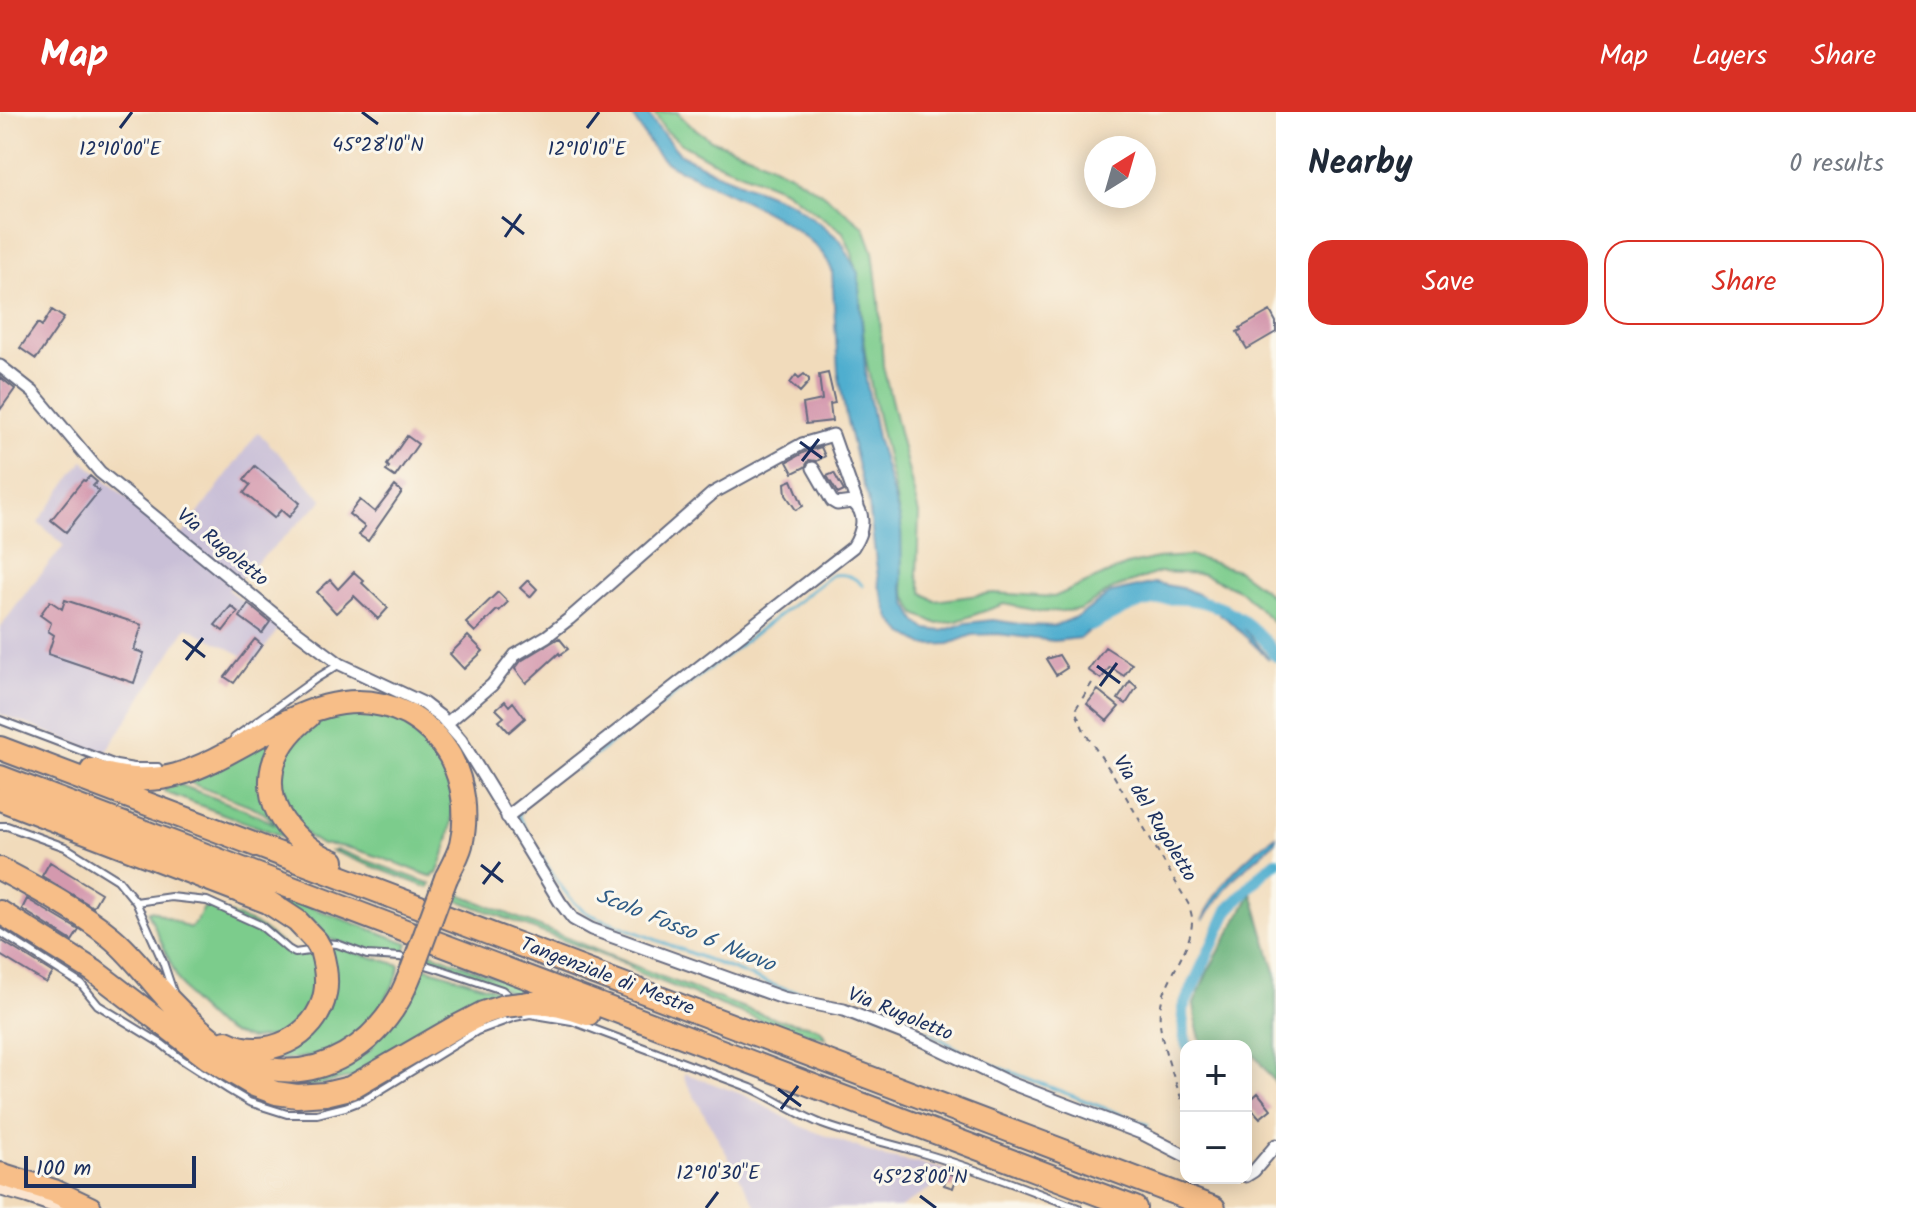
<!DOCTYPE html>
<meta charset="utf-8">
<style>
:root{--surface:#fff;--page:#f2f2f3;--text:#1f2937;--muted:#747a83;--line:#e0e1e3;--accent:#d93025}
body{margin:0;font-family:Kalam,sans-serif;background:var(--page);color:var(--text)}
.controls{position:absolute;right:24px;bottom:24px;display:grid;overflow:hidden;border-radius:16px;box-shadow:0 4px 20px #0003}
.controls button{width:72px;height:72px;display:grid;place-items:center;padding:0;border:0;border-bottom:2px solid var(--line);background:var(--surface);color:var(--text);font:40px sans-serif}
.compass{position:absolute;left:1084px;top:24px;width:72px;height:72px;border-radius:50%;background:var(--surface);box-shadow:0 4px 20px #0003;rotate:37deg}
.scale{position:absolute;left:24px;bottom:20px;width:172px;box-sizing:border-box;padding-left:8px;border:4px solid #1b2f5e;border-top:0;font-size:22px;line-height:28px;white-space:nowrap;color:#1b2f5e;-webkit-text-stroke:6px #fbf7ec;paint-order:stroke}
.list{margin:0;padding:0;list-style:none}
h2{display:flex;justify-content:space-between;align-items:center;height:104px;margin:0;padding:0 32px;font-size:34px}
h2 small{font-size:26px;font-weight:400;color:var(--muted)}
.actions{display:flex;gap:16px;padding:24px 32px}
.actions a{flex:1;padding:18px 0;border:2px solid var(--accent);border-radius:24px;text-align:center;font-size:28px;color:var(--accent)}
.actions .main{background:var(--accent);color:#fff}
.map{position:relative;flex:none;width:1276px;height:1096px;overflow:hidden}
header{display:flex;align-items:center;gap:48px;box-sizing:border-box;height:112px;padding:0 40px;background:var(--accent);color:#fff}
header strong{font-size:38px}
nav{display:flex;gap:44px;margin-inline-start:auto;font-size:28px}
main{display:flex}
aside{flex:1;background:var(--surface)}
.map>svg:first-child{display:block}
</style>
<header>
<strong>Map</strong>
<nav><a>Map</a><a>Layers</a><a>Share</a></nav>
</header>
<main>
<div class="map">
<svg width="1276" height="1096" viewBox="0 0 1276 1096">
<rect width="100%" height="100%" fill="#fbf7ec"/>
<filter id="ink" filterUnits="userSpaceOnUse"><feTurbulence type="fractalNoise" baseFrequency=".0125" numOctaves="2"/><feDisplacementMap in="SourceGraphic" scale="16" xChannelSelector="R" yChannelSelector="G"/><feConvolveMatrix kernelMatrix="1 2 1 2 8 2 1 2 1" color-interpolation-filters="sRGB"/></filter>
<filter id="wash" filterUnits="userSpaceOnUse"><feTurbulence type="fractalNoise" baseFrequency=".006" numOctaves="4" result="noise"/><feDisplacementMap in="SourceGraphic" scale="32" xChannelSelector="R" yChannelSelector="G"/><feGaussianBlur stdDeviation="1.8" result="paint"/><feColorMatrix in="noise" values="0 0 0 0 0 0 0 0 0 0 0 0 0 0 0 0 0 1.4 0 .05"/><feComposite in="paint" operator="in"/></filter>
<g filter="url(#wash)">
<rect width="100%" height="100%" fill="#f1dbbb"/>
<path fill="#c9bfd7" d="M258 320 323 388 228 478 279 516 255 550 187 515 105 642 0 602V516L30 475 64 434 38 410 83 349 178 429Z
M684 961 744 983 805 1016 881 1044 950 1058 948 1065 900 1096H757L685 968Z"/>
<path fill="#7ccc8c" stroke="#4c7e75" stroke-width="2" d="M654 0H677L689 12 711 28 753 44 792 63 826 84 864 115 873 140 879 189 883 254 919 402 917 463 923 481 935 489 993 481 1054 485 1127 453 1157 446 1191 444 1237 458 1266 479 1276 490V513L1241 479 1203 462 1160 460 1113 477 1080 498 1043 500 1004 492 957 509 938 512 916 502 906 484 901 466 897 446 901 415 893 371 873 284 865 241 859 173 852 141 843 120 783 77 712 49 683 33 664 17Z
M366 599C377 602 390 605 402 610 409 613 415 620 421 625 465 662 456 715 437 762H434L433 765C408 756 347 730 322 733L308 724 288 700 279 665 294 624 322 605Z
M273 622 277 630 282 724 164 680 165 677 178 672 246 698 275 712C261 690 210 683 188 669Z
M338 738 431 772 429 776 332 739Z
M267 779 408 831 403 844C393 842 381 843 371 840 354 836 338 827 321 826Z
M452 779 657 863 744 896 776 907 816 915 822 919 826 926 765 910 639 861 625 852 450 785Z
M207 793 255 812 298 844 303 843 317 837 319 877 304 907 279 924 250 927 232 922 216 913 193 891 178 868 148 800 152 798 189 816C200 810 199 799 207 793Z
M332 834 400 853C399 862 394 872 389 881 365 929 322 950 270 947L303 924 326 835Z
M429 840 536 881 517 885C490 866 457 859 426 849Z
M424 855 498 878 507 884 354 965 310 975 279 973 266 966 345 955 370 938Z"/>
<path fill="#65b078" stroke="#40706b" stroke-width="2" d="M1252 781 1276 863V972L1252 940 1246 944V934H1202L1197 915 1194 892 1208 859Z"/>
<path fill="#50aecf" stroke="#366e96" stroke-width="2" d="M631 0H647L657 15 680 42 712 59 792 91 821 112 841 129 858 161 866 268 877 325 901 411 902 473 907 492 917 510 926 517 942 519 966 511 993 508 1026 513 1054 514 1079 504 1111 481 1155 471 1186 477 1217 491 1238 509 1269 547 1227 507 1204 492 1186 487 1163 485 1136 491 1115 500 1080 526 1054 529 998 522 972 523 949 532 924 533 903 521 890 506 879 473 868 386 861 367 846 305 838 259 832 159C819 115 727 82 688 61 681 58 672 55 666 50 654 41 638 14 631 0Z
M1276 724 1274 731 1234 766 1203 808C1216 774 1245 744 1276 724Z"/>
<g fill="none" stroke-linecap="round" stroke-linejoin="round">
<path stroke="#50aecf" stroke-width="3" d="M577 657 832 463C845 461 854 464 863 474
M520 701 518 703C535 731 560 785 589 802L781 876 834 887 915 913 975 946 1148 1013"/>
<path stroke="#50aecf" stroke-width="12" d="M1091 514C1105 507 1121 497 1136 492 1193 476 1243 495 1276 544
M1187 934 1184 923 1183 896 1228 798 1264 760 1276 750"/>
</g>
<g id="blocks">
<path fill="#d499ae" d="M52 198 64 206 36 247 20 236 38 211 42 214Z
M1270 199 1276 210V220L1247 237 1237 220 1241 218 1240 216Z
M828 261 835 291 830 292 832 309 806 312 803 292 822 288 819 263Z
M804 262 809 267V270L800 280 790 271 796 263 799 266Z
M0 265 15 277 0 298Z
M407 324 418 332 395 365 386 359 389 355 387 353Z
M821 335 825 344 817 349 809 348 805 355 793 361 787 350 805 340Z
M255 354 300 391 289 405 281 398 274 406 244 381 250 373 244 368Z
M834 361 844 379 838 382 827 364Z
M90 364 97 370 93 374 99 379 66 420 51 408 83 368 85 369Z
M792 368 803 394 796 398 786 383 785 371Z
M395 374 402 380 368 429 359 423 365 415 349 402 360 388 375 400Z
M354 460 364 469 362 471 388 496 378 507 354 484 336 501 317 480 330 468 338 477Z
M528 468 537 477 530 485 520 476Z
M498 480 508 490 499 499 497 498 475 520 466 511Z
M65 488 142 513 134 538 144 541 134 571 48 542 54 523 48 519 51 511 40 503 50 489 62 497Z
M248 492 270 510 262 521 240 505Z
M231 494 238 500 223 519 215 513Z
M468 524 483 539 464 557 450 542Z
M559 526 568 537 560 543 559 541 526 571 515 557 521 549Z
M255 527 262 533 234 571 225 565Z
M1105 535 1132 552 1124 564 1110 555 1101 567 1088 558Z
M1059 543 1067 556 1056 563 1046 547Z
M1130 569 1137 575 1126 592 1118 587Z
M1098 578 1119 595 1107 609 1087 592Z
M505 589 509 594 513 590 525 606 509 620 499 609 504 605 496 597Z
M50 750 101 781 93 795 42 764Z
M27 787 79 818 72 829 22 797Z
M2 829 53 861 46 871 0 843V832Z
M1258 981 1271 997 1260 1006 1253 998 1250 1000 1246 995V992Z
M948 1061 957 1064 953 1076 944 1073Z"/>
</g>
</g>
<g filter="url(#ink)">
<use href="#blocks" fill-opacity="0" stroke="#666b7f" stroke-width="2"/>
<g fill="none" stroke-linecap="round" stroke-linejoin="round">
<g stroke="#666b7f" stroke-width="10">
<path id="lane" d="M0 608 116 652 134 655H158
M234 626 317 566 340 552
M0 714H7L65 735 118 768 136 790 163 850 173 880
M136 790 171 785 207 789 260 813 288 837 295 841 309 839 314 835
M0 820 81 872 98 893 162 932 181 947 229 978 249 990 287 1002H317L345 995 366 987 477 919 515 905 530 902 572 909 751 976C775 987 797 1002 822 1012 854 1024 888 1031 922 1041 975 1056 1026 1077 1078 1096
M325 831 337 832 367 843 400 845 439 857 502 878 511 886"/>
</g>
<g stroke="#666b7f" stroke-width="15">
<path id="street" d="M0 254 33 280 100 360 285 511 340 552 423 591 441 605 461 628 560 790 573 807 591 817 783 886 844 898 923 929 1010 971 1141 1021 1186 1044
M447 611 492 573 515 543 547 524 569 507 713 381 802 332 833 323 858 394
M507 705 853 435C862 421 868 401 852 390L837 392 832 389 813 356
M1246 1064 1254 1059 1276 1033"/>
</g>
<g stroke="#666b7f" stroke-width="20">
<path id="secondary" d="M0 1075 28 1083 66 1096"/>
</g>
<g stroke="#666b7f" stroke-width="26">
<path id="highway" d="M308 605C263 639 257 691 301 729 311 738 321 745 333 749
M0 636 1214 1096
M92 658C117 668 150 670 176 663 251 642 324 559 407 602 425 612 440 627 450 644 464 671 468 703 461 733 458 744 451 756 446 766
M0 665 1135 1096
M0 687 268 790 297 809 316 829
M0 757C38 777 78 798 111 825 133 843 150 868 170 889 191 911 214 932 241 948
M0 800 94 859 208 946 254 973 276 981 297 984 325 982 350 976 454 916 483 901 504 894
M522 892C544 888 568 895 588 902
M226 930C265 950 317 925 325 882 328 867 325 852 321 838
M229 942C242 948 255 955 270 957 324 966 373 933 399 887 404 878 408 868 412 858
M0 1062 54 1079 90 1096"/>
</g>
<path stroke="#666b7f" stroke-width="2" stroke-dasharray="6 6" stroke-linecap="butt" d="M1092 571 1075 598 1085 621 1114 664 1189 793C1190 798 1193 805 1192 811 1190 840 1167 864 1161 892 1154 921 1177 972 1186 1000"/>
<use href="#lane" stroke="#fff" stroke-width="6"/>
<use href="#street" stroke="#fff" stroke-width="11"/>
<use href="#secondary" stroke="#fce5cf" stroke-width="16"/>
<use href="#highway" stroke="#f7be88" stroke-width="22"/>
<g stroke="#666b7f" stroke-width="26" stroke-linecap="butt">
<path id="highway-bridge" d="M316 829 321 838
M412 858 446 766
M504 894 522 892"/>
</g>
<use href="#highway-bridge" stroke="#f7be88" stroke-width="22"/>
</g>
</g>
<path fill="none" stroke="#1b2f5e" stroke-width="3" d="M362 0 378 12M120 16 132 0M587 16 599 0M502 105 524 122M505 125 521 102M800 330 822 346M802 349 819 327M183 528 205 545M186 548 203 526M1097 554 1120 571M1100 574 1117 551M481 753 503 770M483 772 500 750M778 977 801 994M781 997 798 974M920 1084 936 1096M706 1096 718 1080"/>
<g text-anchor="middle" dominant-baseline="central" stroke-width="6" stroke-linejoin="round" paint-order="stroke">
<g font-size="20" fill="#1b2f5e" stroke="#fbf7ec">
<text transform="translate(222 436) rotate(39)">Via Rugoletto</text>
<text transform="translate(1154 707) rotate(59)">Via del Rugoletto</text>
<text transform="translate(607 865) rotate(21)">Tangenziale di Mestre</text>
<text transform="translate(900 903) rotate(22)">Via Rugoletto</text>
</g>
<g font-size="22" font-style="italic" fill="#2e5b86" stroke="#fbf7ec">
<text transform="translate(685 819) rotate(22)">Scolo Fosso 6 Nuovo</text>
</g>
</g>
<g font-size="20" text-anchor="middle" fill="#1b2f5e" stroke="#fbf7ec" stroke-width="6" stroke-linejoin="round" paint-order="stroke">
<text x="378" y="39">45°28'10"N</text>
<text x="120" y="43">12°10'00"E</text>
<text x="587" y="43">12°10'10"E</text>
<text x="718" y="1067">12°10'30"E</text>
<text x="920" y="1071">45°28'00"N</text>
</g>
</svg>
<div class="controls">
<button>+</button>
<button>−</button>
</div>
<svg class="compass" viewBox="-18 -18 36 36"><path d="M0-13l5 13h-10z" fill="#e53935"/><path d="M0 13l5-13h-10z" fill="#747a83"/></svg>
<div class="scale">100 m</div>
</div>
<aside>
<h2>Nearby<small>0 results</small></h2>
<ul class="list">
</ul>
<div class="actions"><a class="main">Save</a><a>Share</a></div>
</aside>
</main>
